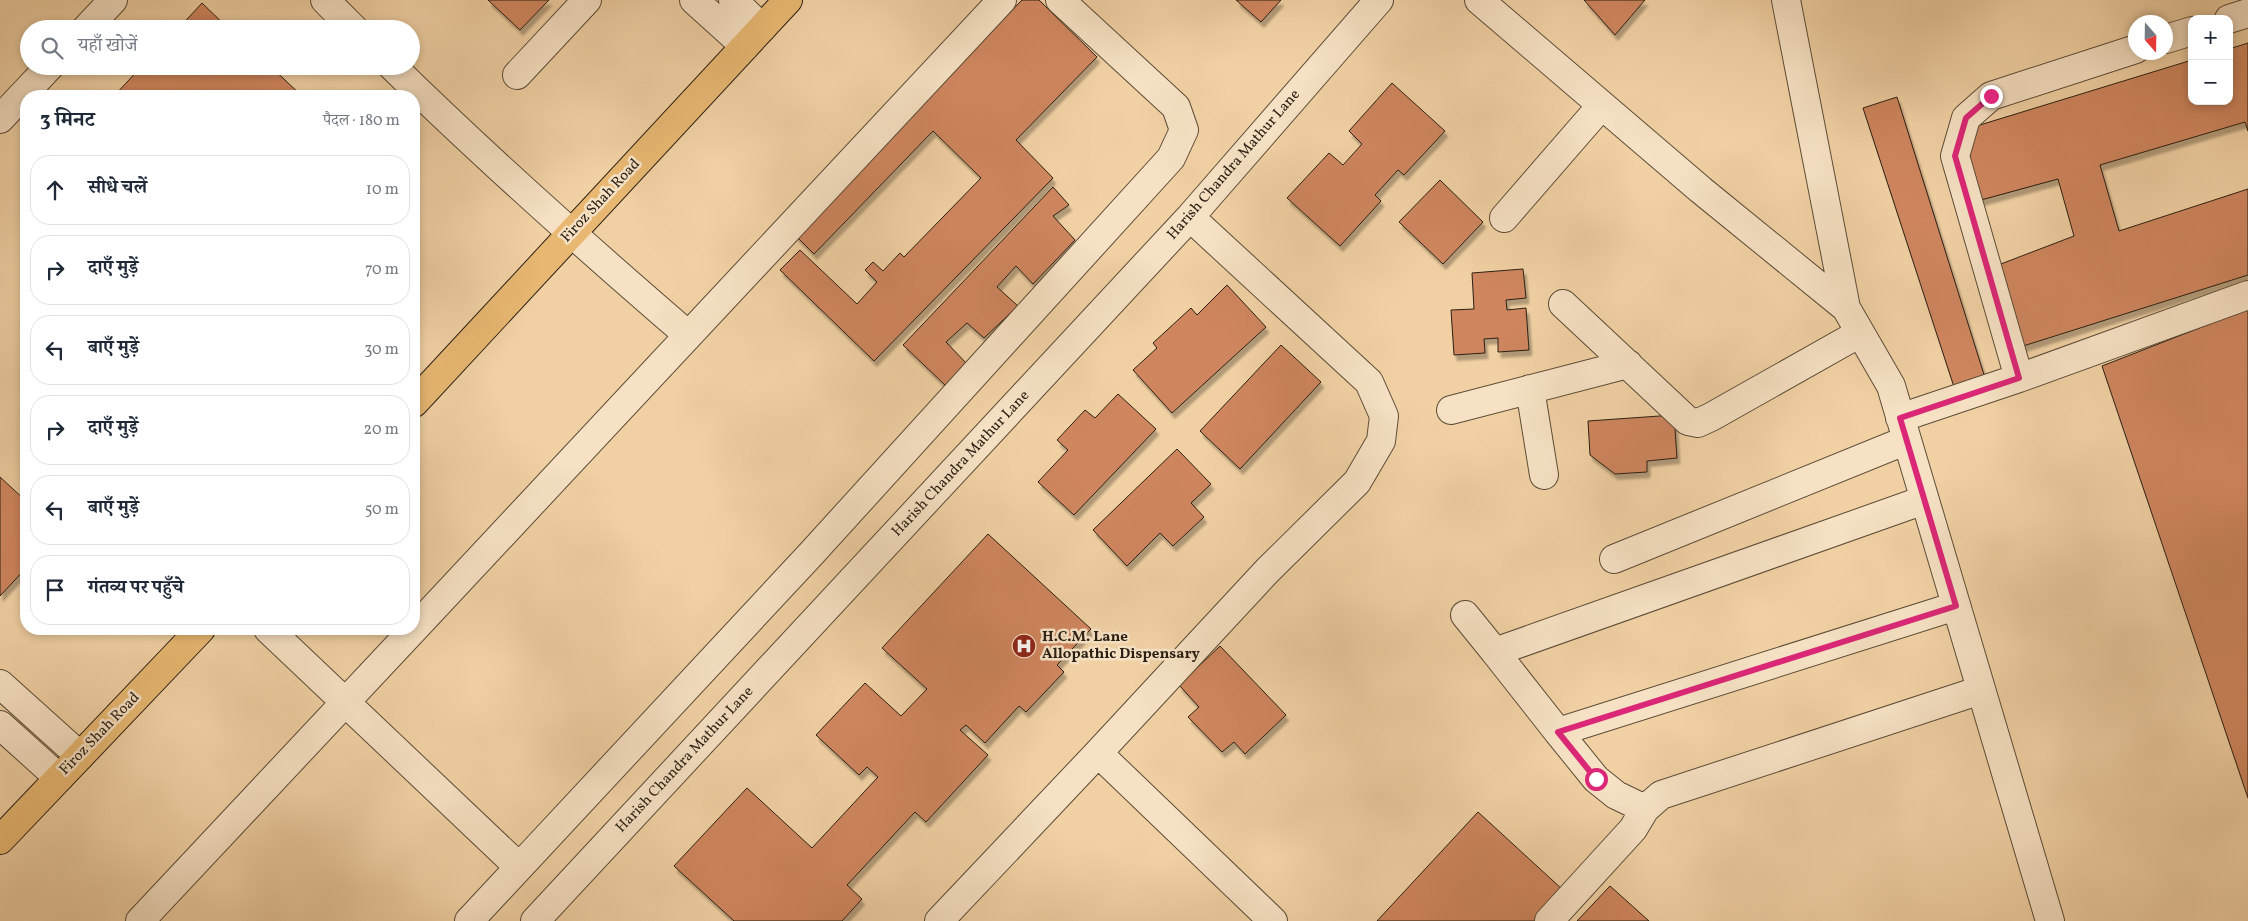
<!DOCTYPE html>
<html lang="hi">
<meta charset="utf-8">
<style>
:root{--surface:#fff;--page:#f2f2f3;--text:#1f2937;--muted:#747a83;--line:#e0e1e3}
body{margin:0;font-family:Vollkorn,"Noto Serif Devanagari",serif;background:var(--page);color:var(--text)}
.controls{position:absolute;right:15px;top:15px;display:grid;overflow:hidden;border-radius:10px;box-shadow:0 2px 8px #0003}
.controls button{width:45px;height:45px;display:grid;place-items:center;padding:0;border:0;border-bottom:1px solid var(--line);background:var(--surface);color:var(--text);font:25px sans-serif}
.compass{position:absolute;left:2128px;top:15px;width:45px;height:45px;border-radius:50%;background:var(--surface);box-shadow:0 2px 8px #0003;rotate:160deg}
.stop{position:absolute;width:15px;height:15px;margin:-11px;border:4px solid #db2777;border-radius:50%;background:#fff}
.stop.end{background:#db2777;border-color:#fff;box-shadow:0 1px 5px #0008}
.list{margin:0;padding:0;list-style:none}
h2{display:flex;justify-content:space-between;align-items:center;height:65px;margin:0;padding:0 20px;font-size:21px}
h2 small{font-size:16px;font-weight:400;color:var(--muted)}
.list li{display:grid;grid-template-columns:32px 1fr auto;gap:15px;align-items:center;box-sizing:border-box;height:70px;margin:0 10px 10px;padding:0 10px;border:1px solid var(--line);border-radius:20px}
.list b{display:block;font-size:19px;white-space:nowrap}
.list em{font-size:16px;font-style:normal;color:var(--muted)}
.icon{flex:none;width:28px;height:28px;fill:none;stroke:currentColor;stroke-width:2;stroke-linecap:round;stroke-linejoin:round}
.map{position:relative;flex:none;width:2248px;height:921px;overflow:hidden}
.search{position:absolute;background:var(--surface);box-shadow:0 2px 8px #0003;left:20px;top:20px;width:400px;height:55px;display:flex;align-items:center;gap:12px;box-sizing:border-box;padding:0 18px;border-radius:28px;color:var(--muted);font-size:19px}
.panel{position:absolute;background:var(--surface);box-shadow:0 2px 8px #0003;left:20px;top:90px;width:400px;height:545px;border-radius:20px}
.map>svg:first-child{display:block}
</style>
<div class="map">
<svg width="2248" height="921" viewBox="0 0 2248 921">
<defs>
<filter id="shadow"><feDropShadow dx="3" dy="5.5" stdDeviation="1" flood-color="#0004"/></filter>
</defs>
<rect width="100%" height="100%" fill="#f1d1a4"/>
<filter id="stains"><feTurbulence type="fractalNoise" baseFrequency=".004" numOctaves="4"/><feColorMatrix values="0 0 0 0 .2 0 0 0 0 .09 0 0 0 0 .02 0 0 0 .5 -.17"/></filter>
<radialGradient id="worn" r=".72"><stop offset=".6" stop-color="#630" stop-opacity="0"/><stop offset="1" stop-color="#630" stop-opacity=".3"/></radialGradient>
<path fill="#cf865e" stroke="#2a1f13" filter="url(#shadow)" d="M488 0H549L520 30Z
M1022 0H1039L1097 57 1016 140 1053 178 874 361 780 270 800 250 857 304 877 282 865 270 873 262 883 271 900 253 904 257 981 178 933 131 814 254 794 234Z
M1236 0H1281L1261 22Z
M1584 0H1645L1615 35Z
M202 3 229 29H178Z
M2248 43V131L2245 122 2100 165 2119 231 2248 189V275L2020 347 1993 267 2074 236 2058 179 1970 203V128L2192 60V101H2229V49Z
M142 66H270L302 96H114Z
M1392 83 1445 131 1404 175 1398 170 1375 195 1381 201 1340 246 1287 198 1329 153 1343 165 1362 144 1349 131Z
M1897 97 1986 381 1955 390 1863 108Z
M1440 180 1483 222 1443 264 1399 222Z
M1053 187 1069 205 1053 216 1075 240 1033 284 1016 266 997 287 1018 306 984 338 967 323 946 342 967 364 946 386 903 345Z
M1523 269 1526 298 1506 300 1507 310 1526 308 1529 350 1498 352V338L1484 339 1485 353 1454 355 1451 310 1474 309 1472 273Z
M1227 285 1266 327 1172 413 1133 370 1157 348 1153 343 1191 308 1197 315Z
M2248 309V798L2102 366Z
M1281 345 1321 382 1240 469 1200 431Z
M1118 394 1156 429 1074 515 1038 482 1068 450 1057 440 1085 410 1095 418Z
M1674 415 1677 458 1647 461V472L1615 474 1590 455 1588 421Z
M1177 449 1211 484 1191 503 1204 517 1173 546 1160 533 1127 566 1093 530Z
M0 477 26 501V568L0 596Z
M988 534 1091 629 1057 665 1064 672 1026 712 1019 706 985 743 966 725 960 730 988 755 926 822 915 812 847 885 862 899 842 921H734L674 866 747 788 812 848 878 777 867 767 859 775 816 735 865 683 901 716 927 689 882 648Z
M1220 646 1286 715 1245 754 1234 742 1222 752 1188 717 1199 707 1179 685Z
M1478 812 1563 890 1535 921H1377Z
M1610 886 1649 921H1577Z"/>
<g fill="none" stroke-linecap="round" stroke-linejoin="round">
<g stroke="#5c4c37" stroke-width="30">
<path id="minor" d="M325 0 354 29
M694 0 745 46
M733 0 762 28
M1479 0 1701 190 1846 308 1891 386 2050 921
M1786 0 1846 308
M2229 19 2248 13
M86 29 113 0
M2166 39 2192 31
M392 66C488 160 587 248 688 335
M517 75 587 0
M0 119 50 66
M1190 217 1369 382 1384 416 1381 441 1357 482 1267 571 1098 753 1273 921
M1504 218 1602 105
M1563 304 1688 421 1698 423 1711 417 1860 333
M2019 378 1955 156 1966 118 1991 96 2136 49
M1530 389 1544 475
M1451 410 1628 364
M1900 418 2019 378 2248 295
M1614 559 1907 440
M1956 606 1558 732 1596 779 1616 795 1645 809 1661 795 1981 690
M1465 615 1495 652 1924 500
M268 629 519 867
M414 629 1002 0
M1495 652 1558 732
M0 684 80 756
M0 725 59 778
M140 921 414 629
M469 921 811 554 1171 158 1184 130 1176 107 1060 0
M535 921 1190 217 1379 0
M939 921 1098 753
M1549 921 1633 829 1645 809"/>
</g>
<g stroke="#2a1f13" stroke-width="30">
<path id="major" d="M414 403 788 0
M0 840 201 629"/>
</g>
<use href="#minor" stroke="#f6e1c4" stroke-width="28"/>
<use href="#major" stroke="#e8b872" stroke-width="28"/>
</g>
<g fill="none" stroke-linecap="round" stroke-linejoin="round">
<path stroke="#db2777" stroke-width="6" d="M1596 779 1558 732 1956 606 1900 418 2019 378 1955 156 1966 118 1991 96"/>
</g>
<defs>
<g id="hospital-disc" transform="scale(1.25)"><circle r="9.5" fill="#8f2418" stroke="#f6e1c4"/><path d="M-5-5h3v3.5h4V-5h3V5h-3V1.5h-4V5h-3Z" fill="#fff"/></g>
</defs>
<g fill-rule="evenodd">
<use href="#hospital-disc" x="1024" y="646"/>
</g>
<g text-anchor="middle" dominant-baseline="central" stroke-width="5" stroke-linejoin="round" paint-order="stroke">
<g font-size="15" fill="#2a1f13" stroke="#f6e1c4">
<text transform="translate(1234 165) rotate(-49)">Harish Chandra Mathur Lane</text>
<text transform="translate(601 201) rotate(-47)">Firoz Shah Road</text>
<text transform="translate(961 464) rotate(-47)">Harish Chandra Mathur Lane</text>
<text transform="translate(100 734) rotate(-46)">Firoz Shah Road</text>
<text transform="translate(685 760) rotate(-47)">Harish Chandra Mathur Lane</text>
</g>
<g font-size="15" font-weight="bold" fill="#2a1f13" stroke="#f6e1c4" text-anchor="start">
<text x="1042" y="637">H.C.M. Lane<tspan x="1042" dy="17">Allopathic Dispensary</tspan></text>
</g>
</g>
<rect width="100%" height="100%" filter="url(#stains)"/>
<rect width="100%" height="100%" fill="url(#worn)"/>
</svg>
<div class="controls">
<button>+</button>
<button>−</button>
</div>
<svg class="compass" viewBox="-18 -18 36 36"><path d="M0-13l5 13h-10z" fill="#e53935"/><path d="M0 13l5-13h-10z" fill="#747a83"/></svg>
<div class="stop" style="left:1596px;top:779px"></div>
<div class="stop end" style="left:1991px;top:96px"></div>
<div class="search"><svg class="icon" aria-label="search" viewBox="0 0 24 24"><circle cx="10" cy="10" r="6"/><path d="M15 15l6 6"/></svg>यहाँ खोजें</div>
<section class="panel">
<h2>3 मिनट<small>पैदल · 180 m</small></h2>
<ul class="list">
<li><svg class="icon" aria-label="ahead" viewBox="0 0 24 24"><path d="M12 20V5M6 11l6-6 6 6"/></svg><div><b>सीधे चलें</b></div><em>10 m</em></li>
<li><svg class="icon" aria-label="right" viewBox="0 0 24 24"><path d="M7 20v-9h11M14 6l5 5-5 5"/></svg><div><b>दाएँ मुड़ें</b></div><em>70 m</em></li>
<li><svg class="icon" aria-label="left" viewBox="0 0 24 24"><path d="M17 20v-9H6M10 6l-5 5 5 5"/></svg><div><b>बाएँ मुड़ें</b></div><em>30 m</em></li>
<li><svg class="icon" aria-label="right" viewBox="0 0 24 24"><path d="M7 20v-9h11M14 6l5 5-5 5"/></svg><div><b>दाएँ मुड़ें</b></div><em>20 m</em></li>
<li><svg class="icon" aria-label="left" viewBox="0 0 24 24"><path d="M17 20v-9H6M10 6l-5 5 5 5"/></svg><div><b>बाएँ मुड़ें</b></div><em>50 m</em></li>
<li><svg class="icon" aria-label="arrive" viewBox="0 0 24 24"><path d="M6 21V4h12l-3 4 3 4H6"/></svg><div><b>गंतव्य पर पहुँचे</b></div></li>
</ul>
</section>
</div>
